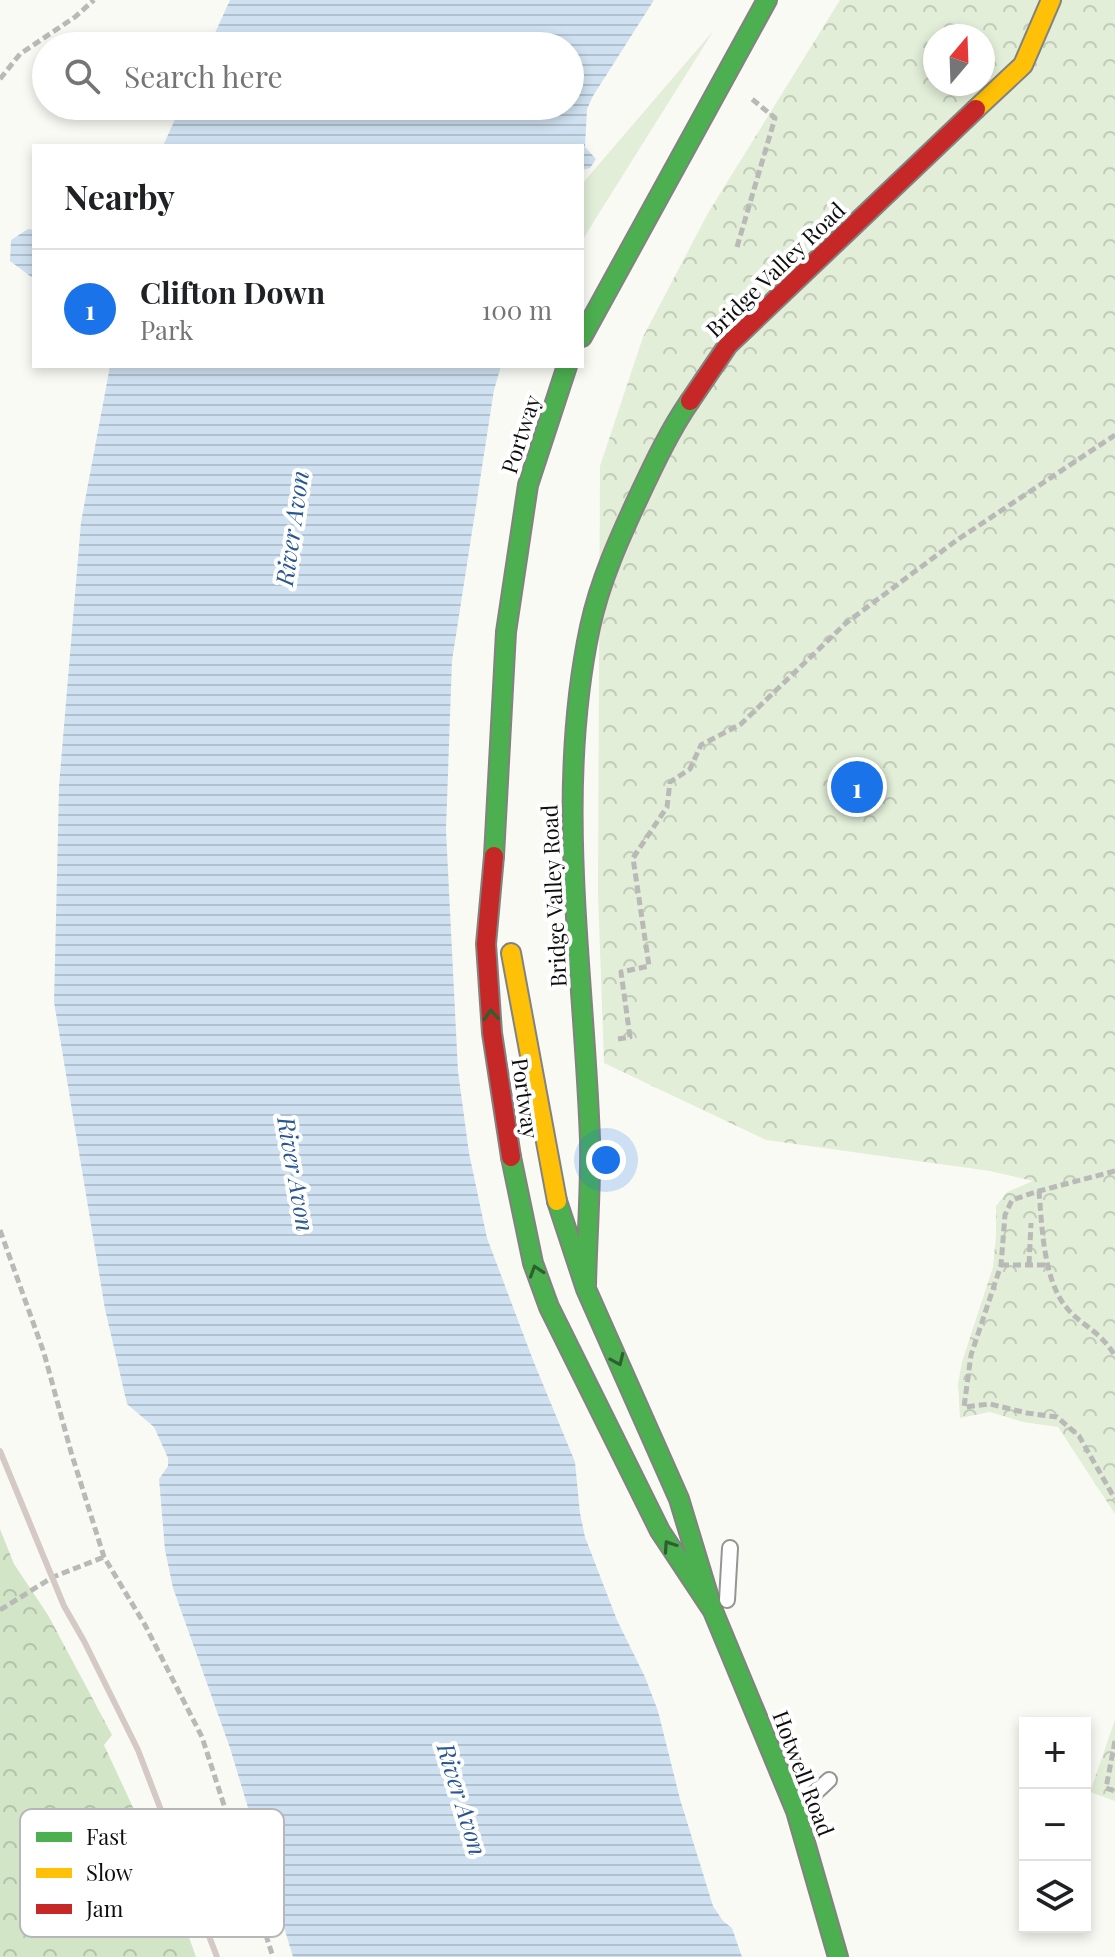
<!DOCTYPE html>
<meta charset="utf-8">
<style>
:root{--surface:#fff;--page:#f2f2f2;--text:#202124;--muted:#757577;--line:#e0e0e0;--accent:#1a73e8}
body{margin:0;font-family:"Playfair Display",serif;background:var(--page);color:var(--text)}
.controls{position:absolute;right:24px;bottom:24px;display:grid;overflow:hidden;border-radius:0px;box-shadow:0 4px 12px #0003}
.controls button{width:72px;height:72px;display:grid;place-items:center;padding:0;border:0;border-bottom:2px solid var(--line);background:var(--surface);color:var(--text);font:40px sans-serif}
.compass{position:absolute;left:923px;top:24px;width:72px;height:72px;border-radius:50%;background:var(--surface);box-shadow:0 4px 12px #0003;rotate:19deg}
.you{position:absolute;left:606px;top:1160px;width:28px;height:28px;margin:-20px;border:6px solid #fff;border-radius:50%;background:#1a73e8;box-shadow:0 0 0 12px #1a73e833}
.badge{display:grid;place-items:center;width:52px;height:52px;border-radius:50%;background:var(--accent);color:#fff;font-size:26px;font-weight:700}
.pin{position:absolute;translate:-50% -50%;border:4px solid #fff;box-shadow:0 2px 8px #0006}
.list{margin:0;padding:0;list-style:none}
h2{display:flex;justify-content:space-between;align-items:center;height:104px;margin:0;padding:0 32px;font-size:34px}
h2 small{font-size:26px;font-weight:400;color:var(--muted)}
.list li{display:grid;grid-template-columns:52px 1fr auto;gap:24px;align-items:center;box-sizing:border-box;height:120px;padding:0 32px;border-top:2px solid var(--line)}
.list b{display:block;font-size:30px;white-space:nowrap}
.list p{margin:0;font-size:26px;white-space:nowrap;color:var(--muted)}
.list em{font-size:26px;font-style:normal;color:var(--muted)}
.icon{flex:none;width:44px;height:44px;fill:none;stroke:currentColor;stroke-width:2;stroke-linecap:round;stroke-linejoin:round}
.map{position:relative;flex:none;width:1115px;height:1957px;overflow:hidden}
.search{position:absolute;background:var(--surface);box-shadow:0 4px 12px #0003;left:32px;top:32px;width:552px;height:88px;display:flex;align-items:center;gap:20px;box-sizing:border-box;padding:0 28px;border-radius:44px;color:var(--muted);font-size:30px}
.panel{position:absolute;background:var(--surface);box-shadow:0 4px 12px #0003;left:32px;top:144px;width:552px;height:224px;border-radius:0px}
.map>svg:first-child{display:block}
</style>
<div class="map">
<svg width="1115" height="1957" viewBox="0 0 1115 1957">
<defs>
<pattern id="forest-crowns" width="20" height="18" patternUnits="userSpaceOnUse" patternTransform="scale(2)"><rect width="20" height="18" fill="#d2e5c7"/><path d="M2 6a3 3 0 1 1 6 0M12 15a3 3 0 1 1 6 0" fill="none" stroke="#b3c3aa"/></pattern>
<pattern id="park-crowns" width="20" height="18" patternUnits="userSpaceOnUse" patternTransform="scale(2)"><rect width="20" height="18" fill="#e2eed8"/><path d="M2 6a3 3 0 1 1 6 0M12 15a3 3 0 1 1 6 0" fill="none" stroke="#c1cbb8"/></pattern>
<pattern id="water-rules" width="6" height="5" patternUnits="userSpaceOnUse" patternTransform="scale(2)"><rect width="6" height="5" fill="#cfe1f0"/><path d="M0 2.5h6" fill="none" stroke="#b1c0cd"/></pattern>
</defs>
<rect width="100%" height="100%" fill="#fafaf5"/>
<path fill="#e2eed8" d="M714 30 596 218 582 241V184Z"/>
<path fill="url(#forest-crowns)" d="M0 1529 14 1564 48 1615 112 1735 104 1745 175 1898 196 1957H0Z"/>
<path fill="url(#park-crowns)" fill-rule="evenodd" d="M840 0H1115V1514L1058 1427 1023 1422 990 1412 960 1418 958 1384 962 1362 993 1267 996 1235V1206L1007 1192 1033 1181 990 1171 766 1140 604 1063 598 893 600 466 643 337 708 213ZM935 36H983V84H935Z
M1115 1720V1801L1090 1792Z"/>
<path fill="url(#water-rules)" d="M230 0H654L593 96 587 109 585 147 596 159 590 168 582 170V146H163L181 106H570V46H209Z
M28 229 34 230V279L10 261 11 240Z
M110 366H501L494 390 452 661 446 830 458 1071 469 1153 487 1238 533 1360 575 1462 580 1513 585 1537 617 1620 645 1677 658 1711 680 1799 713 1906 723 1921 732 1928 742 1957H293L230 1748 173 1588 165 1550 159 1479 168 1466V1458L154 1427 127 1404 105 1309 54 1002 59 786 81 522Z"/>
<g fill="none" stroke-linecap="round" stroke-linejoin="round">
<g stroke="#959593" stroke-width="18">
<path id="lane" d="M727 1600 730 1548
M799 1808 829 1780"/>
</g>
<g stroke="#828280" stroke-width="22">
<path id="fast" d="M582 337 767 0
M494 856 506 632 528 485 567 366
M511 1157 533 1263 549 1307 660 1531 713 1611
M557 1201 586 1289 679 1499 713 1611 796 1811 838 1957
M586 1285C587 1237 591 1188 590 1140 584 969 554 796 590 627 600 581 619 539 639 496 654 464 670 430 690 401"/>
</g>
<g stroke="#828280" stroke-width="22">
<path id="slow" d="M976 109 1023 65 1051 0
M511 953 557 1201"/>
</g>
<g stroke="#828280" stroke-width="22">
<path id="jam" d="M690 401 728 345 976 109
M494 856 486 944 492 1033 511 1157"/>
</g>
<path stroke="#b9b9b8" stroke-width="5" stroke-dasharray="8 4" stroke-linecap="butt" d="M0 79 20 54 75 17 94 0
M737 247 775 118 752 99
M618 1039 630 1037 621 972 649 966 633 858 667 807 670 782 690 769 701 745 741 724 846 623 957 540 1115 435
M1115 1171 1039 1191 1012 1200 1005 1215 1001 1265 971 1355 964 1407 990 1404 1027 1413 1057 1417 1079 1436 1115 1499
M1039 1191C1042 1225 1043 1279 1066 1307 1081 1326 1100 1330 1115 1356
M0 1230 44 1353 71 1452 104 1557 145 1625 202 1737 273 1957
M1029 1264 1031 1223
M1001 1265H1046
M0 1610 53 1577 104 1557
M1115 1741 1106 1788 1115 1791"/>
<use href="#lane" stroke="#fefefe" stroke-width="14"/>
<use href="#fast" stroke="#4caf50" stroke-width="18"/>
<use href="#slow" stroke="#ffc107" stroke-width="18"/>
<use href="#jam" stroke="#c62828" stroke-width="18"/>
<path stroke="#d5c9c6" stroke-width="6" d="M0 1451 64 1606 84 1641 138 1750 217 1957"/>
</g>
<defs><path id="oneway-chevron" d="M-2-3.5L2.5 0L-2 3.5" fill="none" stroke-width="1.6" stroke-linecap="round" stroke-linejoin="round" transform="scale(2)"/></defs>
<g stroke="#2e5f30">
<use href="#oneway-chevron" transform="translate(491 1015) rotate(-94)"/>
<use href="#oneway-chevron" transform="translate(536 1271) rotate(-108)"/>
<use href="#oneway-chevron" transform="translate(618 1360) rotate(66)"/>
<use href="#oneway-chevron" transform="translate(669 1546) rotate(-124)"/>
</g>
<g text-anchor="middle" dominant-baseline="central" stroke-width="8" stroke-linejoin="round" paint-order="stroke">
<g font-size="22" fill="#0f0f0f" stroke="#fff">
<text transform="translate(775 269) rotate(-44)">Bridge Valley Road</text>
<text transform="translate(520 434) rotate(-72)">Portway</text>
<text transform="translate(553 896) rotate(-93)">Bridge Valley Road</text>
<text transform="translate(526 1098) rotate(82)">Portway</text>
<text transform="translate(804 1773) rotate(69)">Hotwell Road</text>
</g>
<g font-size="24" font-style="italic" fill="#285791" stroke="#fff">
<text transform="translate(291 528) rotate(-82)">River Avon</text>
<text transform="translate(297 1174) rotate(80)">River Avon</text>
<text transform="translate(463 1799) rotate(73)">River Avon</text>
</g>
</g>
<rect x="20" y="1809" width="264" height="128" rx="12" fill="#fff" stroke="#b7b7b7" stroke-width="2"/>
<rect x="36" y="1832" width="36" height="10" fill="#4caf50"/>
<rect x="36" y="1868" width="36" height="10" fill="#ffc107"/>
<rect x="36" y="1904" width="36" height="10" fill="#c62828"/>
<g font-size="22" fill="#0f0f0f">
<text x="86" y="1845">Fast</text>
<text x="86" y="1881">Slow</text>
<text x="86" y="1917">Jam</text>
</g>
</svg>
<div class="controls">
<button>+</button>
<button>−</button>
<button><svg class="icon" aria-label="layers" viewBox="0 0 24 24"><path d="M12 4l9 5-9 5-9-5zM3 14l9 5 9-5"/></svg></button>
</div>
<svg class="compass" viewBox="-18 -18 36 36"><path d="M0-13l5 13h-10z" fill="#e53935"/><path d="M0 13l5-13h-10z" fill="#757577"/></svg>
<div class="you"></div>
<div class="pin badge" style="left:857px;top:787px">1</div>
<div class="search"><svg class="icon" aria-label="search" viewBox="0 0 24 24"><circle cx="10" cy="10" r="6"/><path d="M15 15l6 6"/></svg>Search here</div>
<section class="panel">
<h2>Nearby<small></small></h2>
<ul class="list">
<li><span class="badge">1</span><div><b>Clifton Down</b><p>Park</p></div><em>100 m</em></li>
</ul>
</section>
</div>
